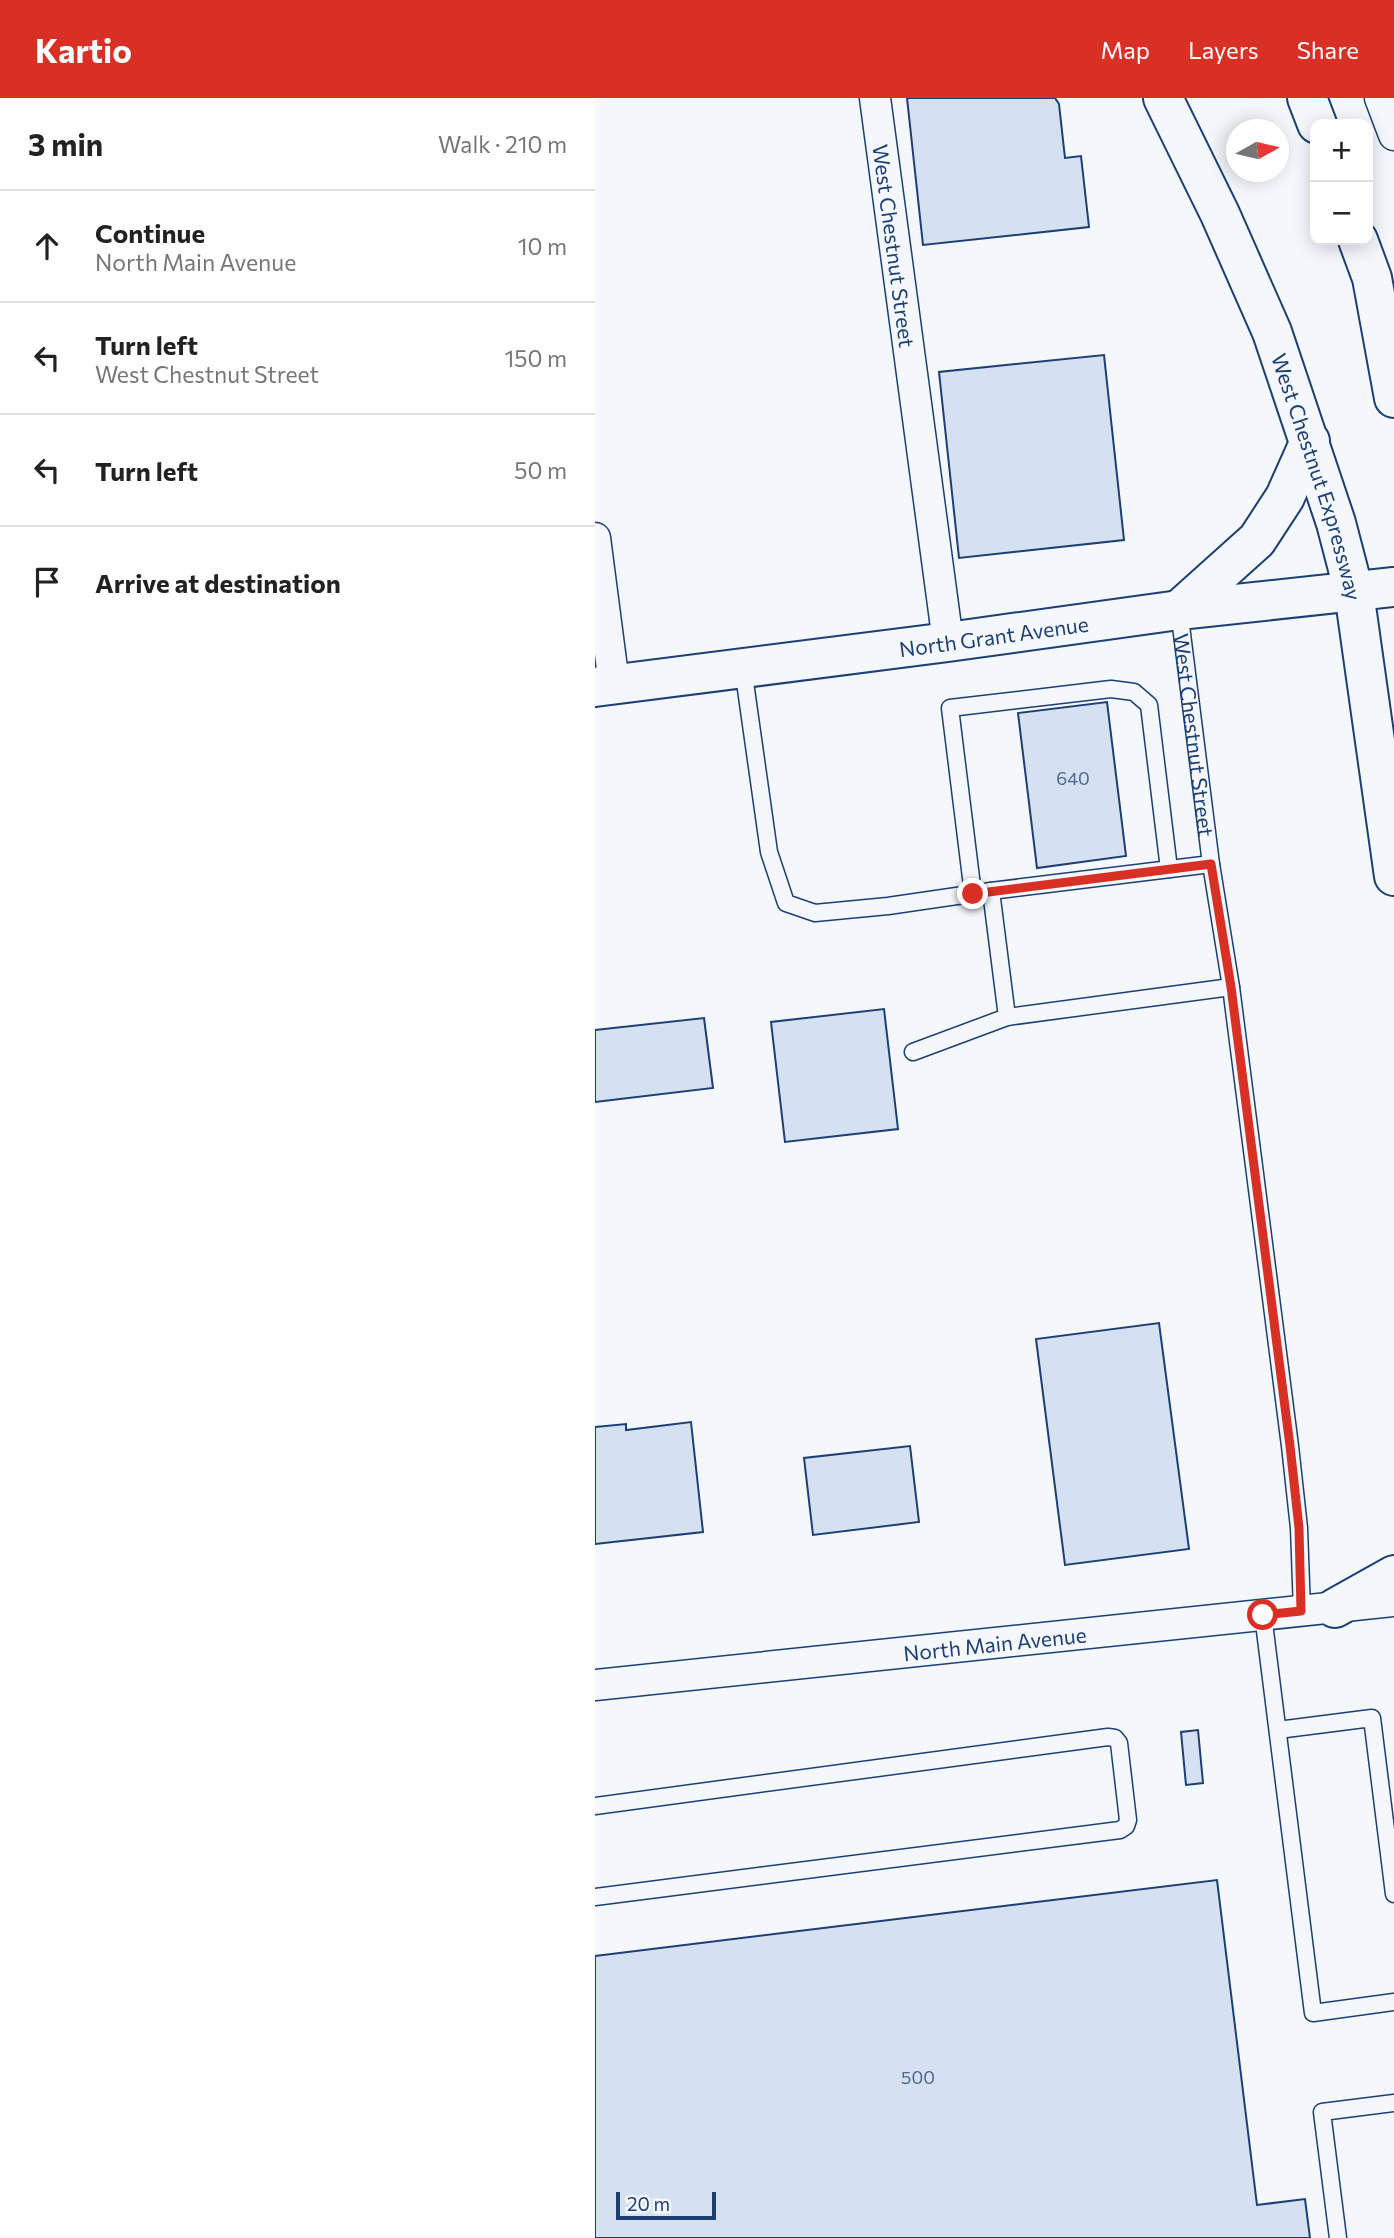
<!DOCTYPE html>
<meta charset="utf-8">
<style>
:root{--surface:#fff;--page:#f6f6f6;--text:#222;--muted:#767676;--line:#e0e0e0;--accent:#d93025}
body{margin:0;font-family:Commissioner,sans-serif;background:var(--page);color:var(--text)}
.controls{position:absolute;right:21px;top:21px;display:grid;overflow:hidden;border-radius:14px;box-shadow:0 4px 18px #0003}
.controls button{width:63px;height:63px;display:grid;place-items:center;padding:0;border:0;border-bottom:2px solid var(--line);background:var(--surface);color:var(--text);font:35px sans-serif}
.compass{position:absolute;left:631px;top:21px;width:63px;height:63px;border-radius:50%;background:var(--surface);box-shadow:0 4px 18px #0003;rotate:82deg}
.scale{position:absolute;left:21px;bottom:18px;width:100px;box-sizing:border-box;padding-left:7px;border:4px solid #1d3f73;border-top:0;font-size:19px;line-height:24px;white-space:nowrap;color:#1d3f73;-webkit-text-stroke:5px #f4f7fb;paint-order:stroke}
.stop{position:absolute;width:21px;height:21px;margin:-16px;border:5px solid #d93025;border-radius:50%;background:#fff}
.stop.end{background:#d93025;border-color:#fff;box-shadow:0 2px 7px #0008}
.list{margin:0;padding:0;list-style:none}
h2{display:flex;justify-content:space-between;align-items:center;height:91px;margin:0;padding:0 28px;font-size:30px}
h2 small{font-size:23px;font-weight:400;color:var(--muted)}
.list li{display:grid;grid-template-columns:46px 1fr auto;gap:21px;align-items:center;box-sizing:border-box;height:112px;padding:0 28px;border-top:2px solid var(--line)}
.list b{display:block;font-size:26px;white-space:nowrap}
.list p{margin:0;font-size:23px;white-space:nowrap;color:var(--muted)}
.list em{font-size:23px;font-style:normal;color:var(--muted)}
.icon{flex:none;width:38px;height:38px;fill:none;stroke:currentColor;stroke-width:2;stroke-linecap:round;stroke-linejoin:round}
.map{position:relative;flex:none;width:799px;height:2140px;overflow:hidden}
header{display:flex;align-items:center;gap:42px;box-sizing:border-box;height:98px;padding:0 35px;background:var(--accent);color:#fff}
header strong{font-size:33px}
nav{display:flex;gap:38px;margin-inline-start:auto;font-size:24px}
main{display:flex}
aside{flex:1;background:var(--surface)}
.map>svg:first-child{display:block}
</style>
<header>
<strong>Kartio</strong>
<nav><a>Map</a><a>Layers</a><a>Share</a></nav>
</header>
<main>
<aside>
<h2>3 min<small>Walk · 210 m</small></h2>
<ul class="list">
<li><svg class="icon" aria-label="ahead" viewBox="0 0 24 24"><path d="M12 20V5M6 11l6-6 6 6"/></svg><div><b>Continue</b><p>North Main Avenue</p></div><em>10 m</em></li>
<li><svg class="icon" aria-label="left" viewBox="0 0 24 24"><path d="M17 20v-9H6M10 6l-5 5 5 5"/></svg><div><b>Turn left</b><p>West Chestnut Street</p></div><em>150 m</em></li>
<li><svg class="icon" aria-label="left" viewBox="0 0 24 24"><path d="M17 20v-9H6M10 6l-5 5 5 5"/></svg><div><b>Turn left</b></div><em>50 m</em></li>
<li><svg class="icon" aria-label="arrive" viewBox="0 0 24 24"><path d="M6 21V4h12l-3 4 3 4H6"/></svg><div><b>Arrive at destination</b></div></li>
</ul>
</aside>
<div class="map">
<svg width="799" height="2140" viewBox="0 0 799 2140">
<rect width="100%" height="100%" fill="#f4f7fb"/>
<path fill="#d5e0f0" stroke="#1d3f73" stroke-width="2" d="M312 0H460L464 6 470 60 486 58 494 129 328 147Z
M509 257 529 442 364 460 344 274Z
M512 604 531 758 442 770 423 615Z
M289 911 303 1031 190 1044 176 924Z
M109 920 118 990 0 1004V932Z
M564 1225 594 1451 470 1467 441 1241Z
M96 1324 108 1434 0 1446V1329L31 1326V1332Z
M315 1348 324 1424 218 1437 209 1360Z
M603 1632 608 1685 591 1687 586 1634Z
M622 1782 662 2107 710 2101 715 2140H0V1858Z"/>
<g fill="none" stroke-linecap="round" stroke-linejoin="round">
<g stroke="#1d3f73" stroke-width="19">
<g id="service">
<path id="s1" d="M584 512 616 766 636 889 695 1348 704 1430 707 1513"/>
<path d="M148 570 174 754 191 805 220 815 293 808 396 793 616 766"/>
<path d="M396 793 412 919"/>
<path d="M378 796 355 610 516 591 539 594 554 607 574 771"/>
<path d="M318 954 412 919 636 889"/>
<path d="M668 1517 718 1915 799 1904"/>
<path d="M683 1632 777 1620 799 1796"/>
<path d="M0 1708 513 1639 520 1640 524 1645 533 1722 531 1728 525 1732 0 1799"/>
<path d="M743 2140 727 2014 799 2005"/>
</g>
</g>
<g stroke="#1d3f73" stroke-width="33">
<g id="minor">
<path id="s2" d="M280 0 353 544"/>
<path d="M785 0 799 37"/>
<path d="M0 440 19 586"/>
<path id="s3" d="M0 1587 799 1503"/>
</g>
</g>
<g stroke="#1d3f73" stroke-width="42">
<g id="secondary">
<path id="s4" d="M0 589 353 544 584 512 799 489"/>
</g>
</g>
<g stroke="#1d3f73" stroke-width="42">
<g id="primary">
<path id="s5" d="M568 0 625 116 677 234 741 425 759 494 799 778"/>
<path d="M712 0 722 26"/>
<path d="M763 142 777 180 799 300"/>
<path d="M584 512 662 442 690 399 715 343"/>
<path d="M740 1510 799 1477"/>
</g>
</g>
<use href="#service" stroke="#f4f7fb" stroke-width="16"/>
<use href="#minor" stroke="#f4f7fb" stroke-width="30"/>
<use href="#secondary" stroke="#f4f7fb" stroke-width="38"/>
<use href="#primary" stroke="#f4f7fb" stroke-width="38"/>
</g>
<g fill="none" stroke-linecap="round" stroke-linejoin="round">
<path stroke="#d93025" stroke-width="9" d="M378 796 616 766 636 889 695 1348 704 1430 706 1513 668 1517"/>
</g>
<g text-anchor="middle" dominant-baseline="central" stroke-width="5" stroke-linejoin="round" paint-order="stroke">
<g font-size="18" fill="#4b6792">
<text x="478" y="680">640</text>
<text x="323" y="1979">500</text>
</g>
<g font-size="21" fill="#1d3f73" stroke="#f4f7fb">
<text stroke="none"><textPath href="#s2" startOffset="149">West Chestnut Street</textPath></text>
<text stroke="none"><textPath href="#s5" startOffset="410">West Chestnut Expressway</textPath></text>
<text stroke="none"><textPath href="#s4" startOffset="402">North Grant Avenue</textPath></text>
<text stroke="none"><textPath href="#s1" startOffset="126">West Chestnut Street</textPath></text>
<text stroke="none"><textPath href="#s3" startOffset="402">North Main Avenue</textPath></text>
</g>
</g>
</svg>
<div class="controls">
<button>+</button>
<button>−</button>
</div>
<svg class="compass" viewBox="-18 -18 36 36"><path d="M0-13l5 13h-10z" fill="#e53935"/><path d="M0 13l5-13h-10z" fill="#767676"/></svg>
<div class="scale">20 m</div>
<div class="stop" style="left:668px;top:1517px"></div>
<div class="stop end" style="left:378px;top:796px"></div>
</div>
</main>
